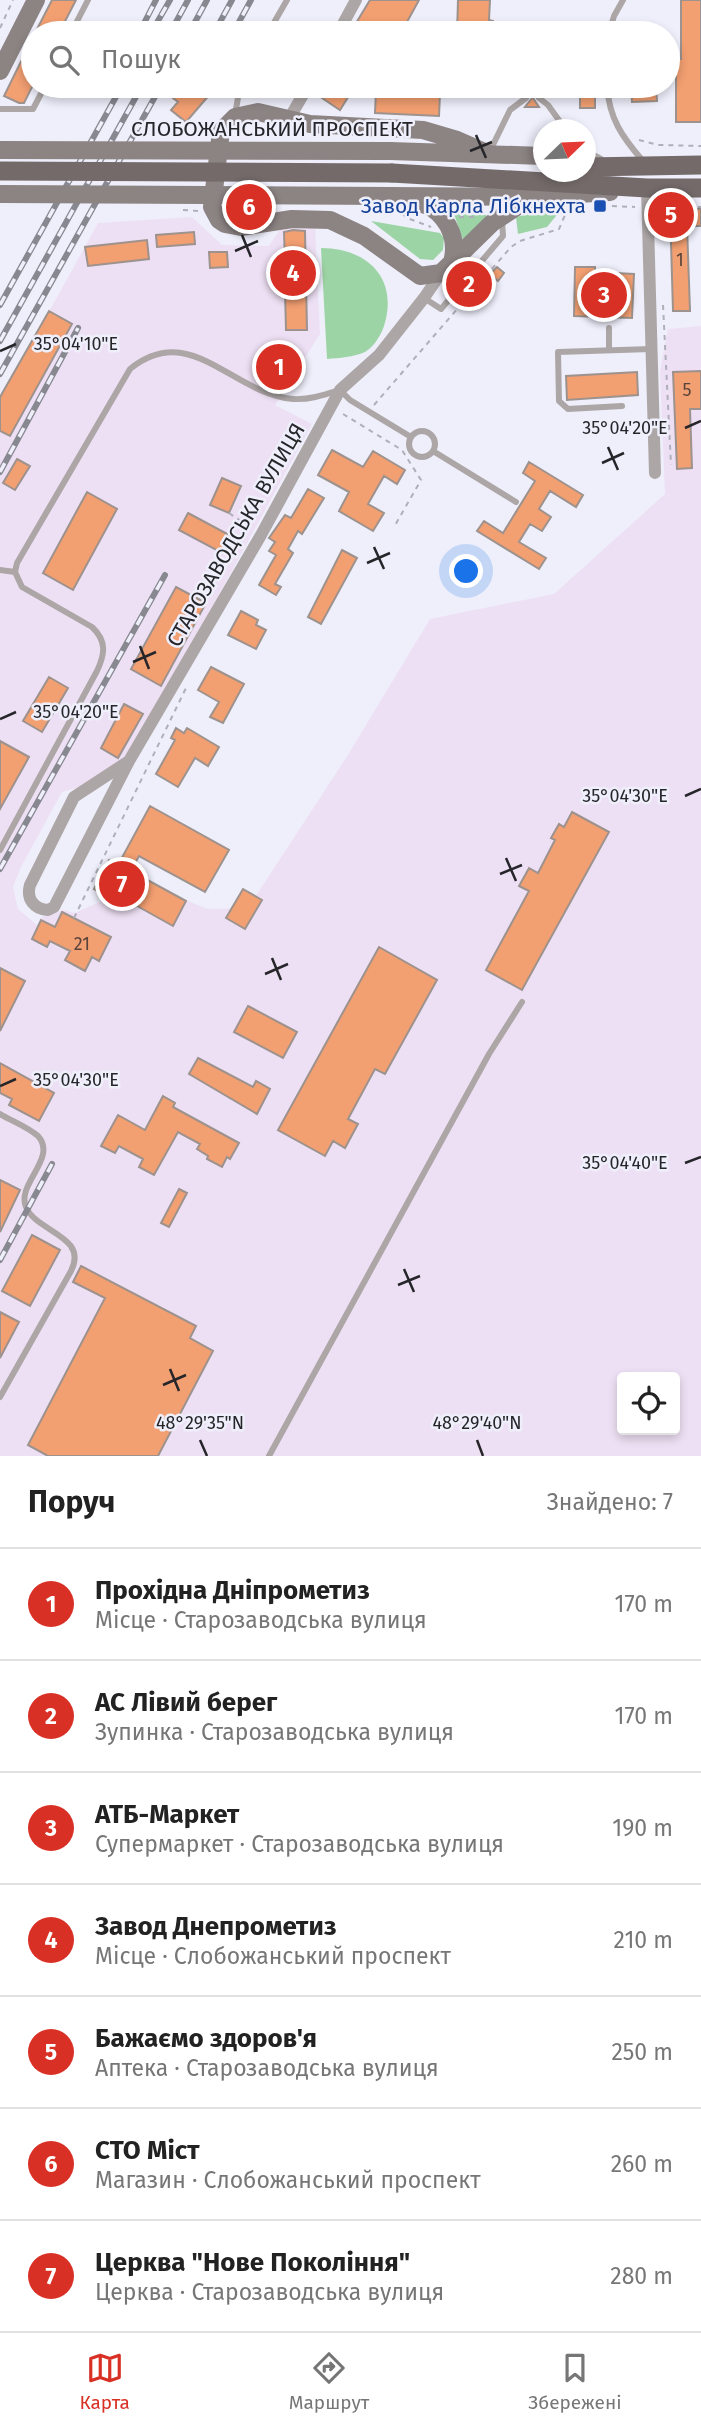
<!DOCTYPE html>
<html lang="uk">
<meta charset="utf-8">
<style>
:root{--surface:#fff;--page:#f6f6f6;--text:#222;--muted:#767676;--line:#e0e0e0;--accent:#d93025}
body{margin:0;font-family:"Fira Sans",sans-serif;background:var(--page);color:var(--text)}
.controls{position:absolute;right:21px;bottom:21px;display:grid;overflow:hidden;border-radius:7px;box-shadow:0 4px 10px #0003}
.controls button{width:63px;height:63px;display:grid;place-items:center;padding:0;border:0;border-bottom:2px solid var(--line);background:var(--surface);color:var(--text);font:35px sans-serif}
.compass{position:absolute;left:533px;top:119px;width:63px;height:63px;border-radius:50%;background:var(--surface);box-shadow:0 4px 10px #0003;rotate:67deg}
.you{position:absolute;left:467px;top:572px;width:24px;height:24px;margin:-18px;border:5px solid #fff;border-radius:50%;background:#1a73e8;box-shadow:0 0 0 10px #1a73e833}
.badge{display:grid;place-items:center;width:46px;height:46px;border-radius:50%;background:var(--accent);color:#fff;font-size:23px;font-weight:700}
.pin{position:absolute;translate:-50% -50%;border:4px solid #fff;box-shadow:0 2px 7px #0006}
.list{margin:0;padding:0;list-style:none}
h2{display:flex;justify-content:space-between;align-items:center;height:91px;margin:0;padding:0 28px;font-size:30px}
h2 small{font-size:23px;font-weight:400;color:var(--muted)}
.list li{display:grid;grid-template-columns:46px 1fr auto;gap:21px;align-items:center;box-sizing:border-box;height:112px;padding:0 28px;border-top:2px solid var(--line)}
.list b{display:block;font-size:26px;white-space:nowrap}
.list p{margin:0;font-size:23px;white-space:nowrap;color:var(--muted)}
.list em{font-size:23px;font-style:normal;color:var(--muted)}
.icon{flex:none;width:38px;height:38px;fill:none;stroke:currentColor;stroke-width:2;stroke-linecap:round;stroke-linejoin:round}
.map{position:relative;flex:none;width:701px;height:1456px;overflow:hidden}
.search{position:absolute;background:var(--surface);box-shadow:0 4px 10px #0003;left:21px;right:21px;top:21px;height:77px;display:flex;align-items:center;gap:18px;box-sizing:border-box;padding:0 24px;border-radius:38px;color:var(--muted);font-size:26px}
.sheet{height:875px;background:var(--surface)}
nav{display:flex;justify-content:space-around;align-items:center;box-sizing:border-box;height:98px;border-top:2px solid var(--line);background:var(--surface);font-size:19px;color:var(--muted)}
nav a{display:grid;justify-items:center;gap:4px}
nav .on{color:var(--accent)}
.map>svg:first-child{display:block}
</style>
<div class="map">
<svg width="701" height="1456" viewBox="0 0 701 1456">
<rect width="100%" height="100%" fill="#eeeffb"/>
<path fill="#eee0f4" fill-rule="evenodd" d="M192 217 222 245 269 246 281 228 315 226 320 334 275 405 312 424 120 776 62 792 21 867 13 887 18 909 37 925 43 916 63 910 75 913 141 883 208 909 248 908 346 758 430 619 554 594 665 494 660 371 668 329 701 326V1456H0V400L98 223ZM622 1377H675V1430H622Z"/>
<path fill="#9dd4a5" d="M547 210H561L547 227 518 234 516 217Z
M454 214 486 215 487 217 463 240Z
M371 221 440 233 444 238 443 250 433 260 420 259Z
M321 248C367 248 399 278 384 326 381 335 374 347 365 352 354 357 339 358 327 359Z"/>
<path fill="#f29f71" stroke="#9d928d" stroke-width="2" d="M52 0H76L59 33H35Z
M370 0H419L401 33H350Z
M458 0H490L489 20 493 21V33H457Z
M681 0H701V122H676V59H681Z
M33 37V85L24 103H19L4 96Z
M175 86H217L186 122 171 110 178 102 168 94Z
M330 86H355L340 110 322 98Z
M468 86H486V97L468 96Z
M526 86H539V92L533 98 539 107H525L532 98 530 94 526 92Z
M580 86H595V108H580Z
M631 86H656L657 101 632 102Z
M376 90 440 94 439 116 375 113Z
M686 208 701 209V226H687L690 311H673L670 209Z
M293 230 305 231 307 330H286L285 292H281L280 262H285L284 232Z
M194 232 195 244 157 247 156 235Z
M147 240 149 259 88 266 85 247Z
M209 252H227L228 267 210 268Z
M497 267 504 273 498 281 490 274Z
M575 267H595V272L634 274 632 318 574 316Z
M49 311 72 324 10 436 0 431V397Z
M278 349 295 358 280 386 263 376Z
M701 371V409H690L692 468 677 469 673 372Z
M637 372 638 395 567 400 566 376Z
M332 450 363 467 373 451 405 470 397 484 384 476 368 504 384 513 373 531 339 511 349 492 318 475Z
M17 459 30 466 15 490 3 483Z
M529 462 583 495 576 507 550 491 539 509 551 517 542 531 530 524 519 542 546 558 539 569 477 531 484 521 503 533 535 481 523 473Z
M222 478 241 486 229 513 210 505Z
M308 489 324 498 302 534 298 531 288 549 293 553 275 584 281 587 276 595 259 585 276 555 269 551 275 542 269 538 285 515 291 518Z
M87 492 117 509 73 590 43 573Z
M188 513 231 536 222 553 179 530Z
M342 550 357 558 321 624 308 617Z
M176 587 206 603 161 686 131 669Z
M241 611 258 620 256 625 266 630 256 649 228 635Z
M211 667 244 684 223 723 210 717 219 702 198 690Z
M49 677 68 688 42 732 23 721Z
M124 704 143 714 118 758 101 748Z
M176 728 184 733 187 728 219 747 208 766 195 758 178 787 156 774 175 740 171 738Z
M0 741 29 757 0 809Z
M150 806 229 850 205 892 139 856 131 871 186 901 173 926 112 892 109 897 94 889 109 860 118 865Z
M572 812 609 832 522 990 486 970 529 891 519 886 529 868 538 873 555 840 551 838 559 824 564 827Z
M243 889 262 900 245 929 226 918Z
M62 912 111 937 99 961 92 957 85 971 65 960 70 951 50 941 47 947 32 939 41 920 55 927Z
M379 947 437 980 385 1074 375 1069 348 1119 358 1124 345 1148 333 1141 325 1156 278 1130Z
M0 968 25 981 0 1031Z
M248 1006 297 1032 283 1058 234 1032Z
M198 1058 253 1087 256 1081 270 1089 257 1114 189 1074Z
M0 1063 54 1093 39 1121 9 1105 12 1099 0 1093Z
M163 1096 175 1103 173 1107 239 1143 230 1159 227 1157 222 1167 207 1159 208 1156 197 1149 200 1144 178 1132 154 1175 139 1167 143 1159 119 1146 115 1153 101 1146 118 1115 145 1130Z
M0 1180 20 1190 0 1232Z
M179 1189 187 1193 169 1227 161 1223Z
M32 1235 60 1250 30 1306 2 1291Z
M81 1266 196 1326 190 1338 213 1351 158 1456H48L28 1445 105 1298 73 1282Z
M0 1312 19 1322 0 1358Z"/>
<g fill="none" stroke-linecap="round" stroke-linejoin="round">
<path stroke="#afafb9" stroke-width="2" stroke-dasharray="5 5" stroke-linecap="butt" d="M0 28 13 0
M639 140 658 145 701 146
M612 206 635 207
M658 207H701
M183 210 199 211
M402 213 407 218 431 227
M459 217H478
M663 305 671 465
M374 405 511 247 520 241 559 229 565 215 576 208
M343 414 402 450 421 480 394 527
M229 513 251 528
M74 918 186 688"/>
<path stroke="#ada6a6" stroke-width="6" d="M71 33 88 0
M268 33 287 0
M609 33 614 16 623 0
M607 86C609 118 622 137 643 161
M539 98 548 105 566 130
M0 109H33L45 86
M235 115 240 86
M586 151 601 159
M489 153 510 110 526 98
M424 298 441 309 503 236 502 220
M609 328V350
M622 406 568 409 559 401 558 352 651 349
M409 444a13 13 0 1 1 26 0a13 13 0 1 1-26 0Z
M433 451 516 502
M0 570 15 572
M0 850 97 671C105 654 107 641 92 627L22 587 15 572 17 563 130 369C191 320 232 394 293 399 309 400 324 395 340 390L350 400 411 437
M0 1114C12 1121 28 1127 38 1136 58 1158 16 1184 26 1207 36 1232 89 1236 71 1271L0 1397
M269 1456 489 1054 522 1002"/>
<path stroke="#ada6a6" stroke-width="12" d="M338 33 356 0
M289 119 308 86
M647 188 655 473
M129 761 74 797 30 885C26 899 34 909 48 910L54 907 129 761 261 535 340 390 379 355 424 298 441 273"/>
<path stroke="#8c8383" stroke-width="18" d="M0 71 36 0
M390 151 544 156
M489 154 457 140 423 130 310 124 258 112 235 117 221 131 212 207 219 220 225 224 241 227 292 219 330 220 364 236 420 276 441 273 492 223 532 197
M390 196 532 197 610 192
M410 201C417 203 426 204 432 208 450 221 458 241 452 262"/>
<path stroke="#746a6a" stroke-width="19" d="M586 167 701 165
M392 173 647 188H701"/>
<g stroke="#878890" stroke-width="6">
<path id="rail" d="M139 33 156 0
M151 33 170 0
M170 33 188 0
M189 33 207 0
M214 33 232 0
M233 33 251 0
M0 305 122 86
M0 341 142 86
M0 374 161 86
M0 472 78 328
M0 869 165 575
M0 1260 52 1164"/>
</g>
<use href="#rail" stroke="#eeeffb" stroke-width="3.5" stroke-dasharray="10" stroke-linecap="butt"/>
<path stroke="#8c8383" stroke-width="18" d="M0 150 390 151
M0 194 390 196"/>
<path stroke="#746a6a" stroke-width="19" d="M0 171 392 173"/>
</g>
<path fill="none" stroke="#26262a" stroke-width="2.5" d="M476 135 486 158M470 151 492 142M242 235 251 257M235 251 258 241M0 351 16 344M685 428 701 421M608 447 618 470M602 463 624 453M374 547 384 569M367 563 390 553M140 646 149 669M133 662 156 652M0 719 16 712M685 796 701 789M506 858 516 881M500 874 522 865M272 958 281 980M265 974 288 964M0 1086 16 1079M685 1163 701 1157M404 1269 414 1292M398 1285 420 1276M170 1369 179 1391M163 1385 186 1375M200 1440 207 1456M477 1440 483 1456"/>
<rect fill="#1a4fb4" stroke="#eeeffb" stroke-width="2.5" x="593" y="199" width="14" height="14" rx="3.5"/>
<g text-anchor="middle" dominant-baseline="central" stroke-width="5" stroke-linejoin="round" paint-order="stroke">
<g font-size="18" fill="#59443c">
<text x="680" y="260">1</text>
<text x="687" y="390">5</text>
<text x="82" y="944">21</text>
</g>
<g font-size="21" fill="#26262a" stroke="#eeeffb">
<text x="272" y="129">СЛОБОЖАНСЬКИЙ ПРОСПЕКТ</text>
<text transform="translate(236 535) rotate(-60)">СТАРОЗАВОДСЬКА ВУЛИЦЯ</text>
</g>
<g font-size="21" fill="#164399" stroke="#eeeffb" text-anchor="end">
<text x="586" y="206">Завод Карла Лібкнехта</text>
</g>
</g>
<g font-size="18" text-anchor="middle" fill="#26262a" stroke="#eeeffb" stroke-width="5" stroke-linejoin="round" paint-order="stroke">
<text x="76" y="350">35°04'10"E</text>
<text x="625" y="434">35°04'20"E</text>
<text x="76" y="718">35°04'20"E</text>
<text x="625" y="802">35°04'30"E</text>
<text x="76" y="1086">35°04'30"E</text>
<text x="625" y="1169">35°04'40"E</text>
<text x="200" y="1429">48°29'35"N</text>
<text x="477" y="1429">48°29'40"N</text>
</g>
</svg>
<div class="controls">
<button><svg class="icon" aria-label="locate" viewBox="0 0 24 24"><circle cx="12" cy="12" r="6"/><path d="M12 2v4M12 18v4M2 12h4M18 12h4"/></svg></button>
</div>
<svg class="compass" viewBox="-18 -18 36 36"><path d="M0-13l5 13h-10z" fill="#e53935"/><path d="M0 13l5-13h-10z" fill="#767676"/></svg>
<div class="you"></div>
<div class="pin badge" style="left:279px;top:367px">1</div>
<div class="pin badge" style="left:469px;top:284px">2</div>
<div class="pin badge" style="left:604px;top:295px">3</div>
<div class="pin badge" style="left:293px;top:273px">4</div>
<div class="pin badge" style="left:671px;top:215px">5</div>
<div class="pin badge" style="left:249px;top:207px">6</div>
<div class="pin badge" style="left:122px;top:884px">7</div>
<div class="search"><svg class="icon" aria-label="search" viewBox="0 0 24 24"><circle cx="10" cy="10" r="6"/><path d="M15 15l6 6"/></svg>Пошук</div>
</div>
<section class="sheet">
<h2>Поруч<small>Знайдено: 7</small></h2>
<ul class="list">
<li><span class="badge">1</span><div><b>Прохідна Дніпрометиз</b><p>Місце · Старозаводська вулиця</p></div><em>170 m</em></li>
<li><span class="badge">2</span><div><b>АС Лівий берег</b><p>Зупинка · Старозаводська вулиця</p></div><em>170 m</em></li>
<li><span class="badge">3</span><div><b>АТБ-Маркет</b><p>Супермаркет · Старозаводська вулиця</p></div><em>190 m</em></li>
<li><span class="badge">4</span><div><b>Завод Днепрометиз</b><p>Місце · Слобожанський проспект</p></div><em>210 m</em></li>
<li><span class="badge">5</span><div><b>Бажаємо здоров'я</b><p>Аптека · Старозаводська вулиця</p></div><em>250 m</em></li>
<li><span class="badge">6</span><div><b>СТО Міст</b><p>Магазин · Слобожанський проспект</p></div><em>260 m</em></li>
<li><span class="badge">7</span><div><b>Церква &quot;Нове Покоління&quot;</b><p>Церква · Старозаводська вулиця</p></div><em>280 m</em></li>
</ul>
</section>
<nav>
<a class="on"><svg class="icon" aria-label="map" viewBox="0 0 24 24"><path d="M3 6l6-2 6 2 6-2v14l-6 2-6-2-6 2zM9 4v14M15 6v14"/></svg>Карта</a>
<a><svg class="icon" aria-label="directions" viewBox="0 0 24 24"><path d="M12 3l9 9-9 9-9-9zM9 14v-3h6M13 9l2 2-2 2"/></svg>Маршрут</a>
<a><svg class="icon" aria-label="saved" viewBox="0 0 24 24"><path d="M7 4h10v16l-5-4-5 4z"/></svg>Збережені</a>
</nav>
